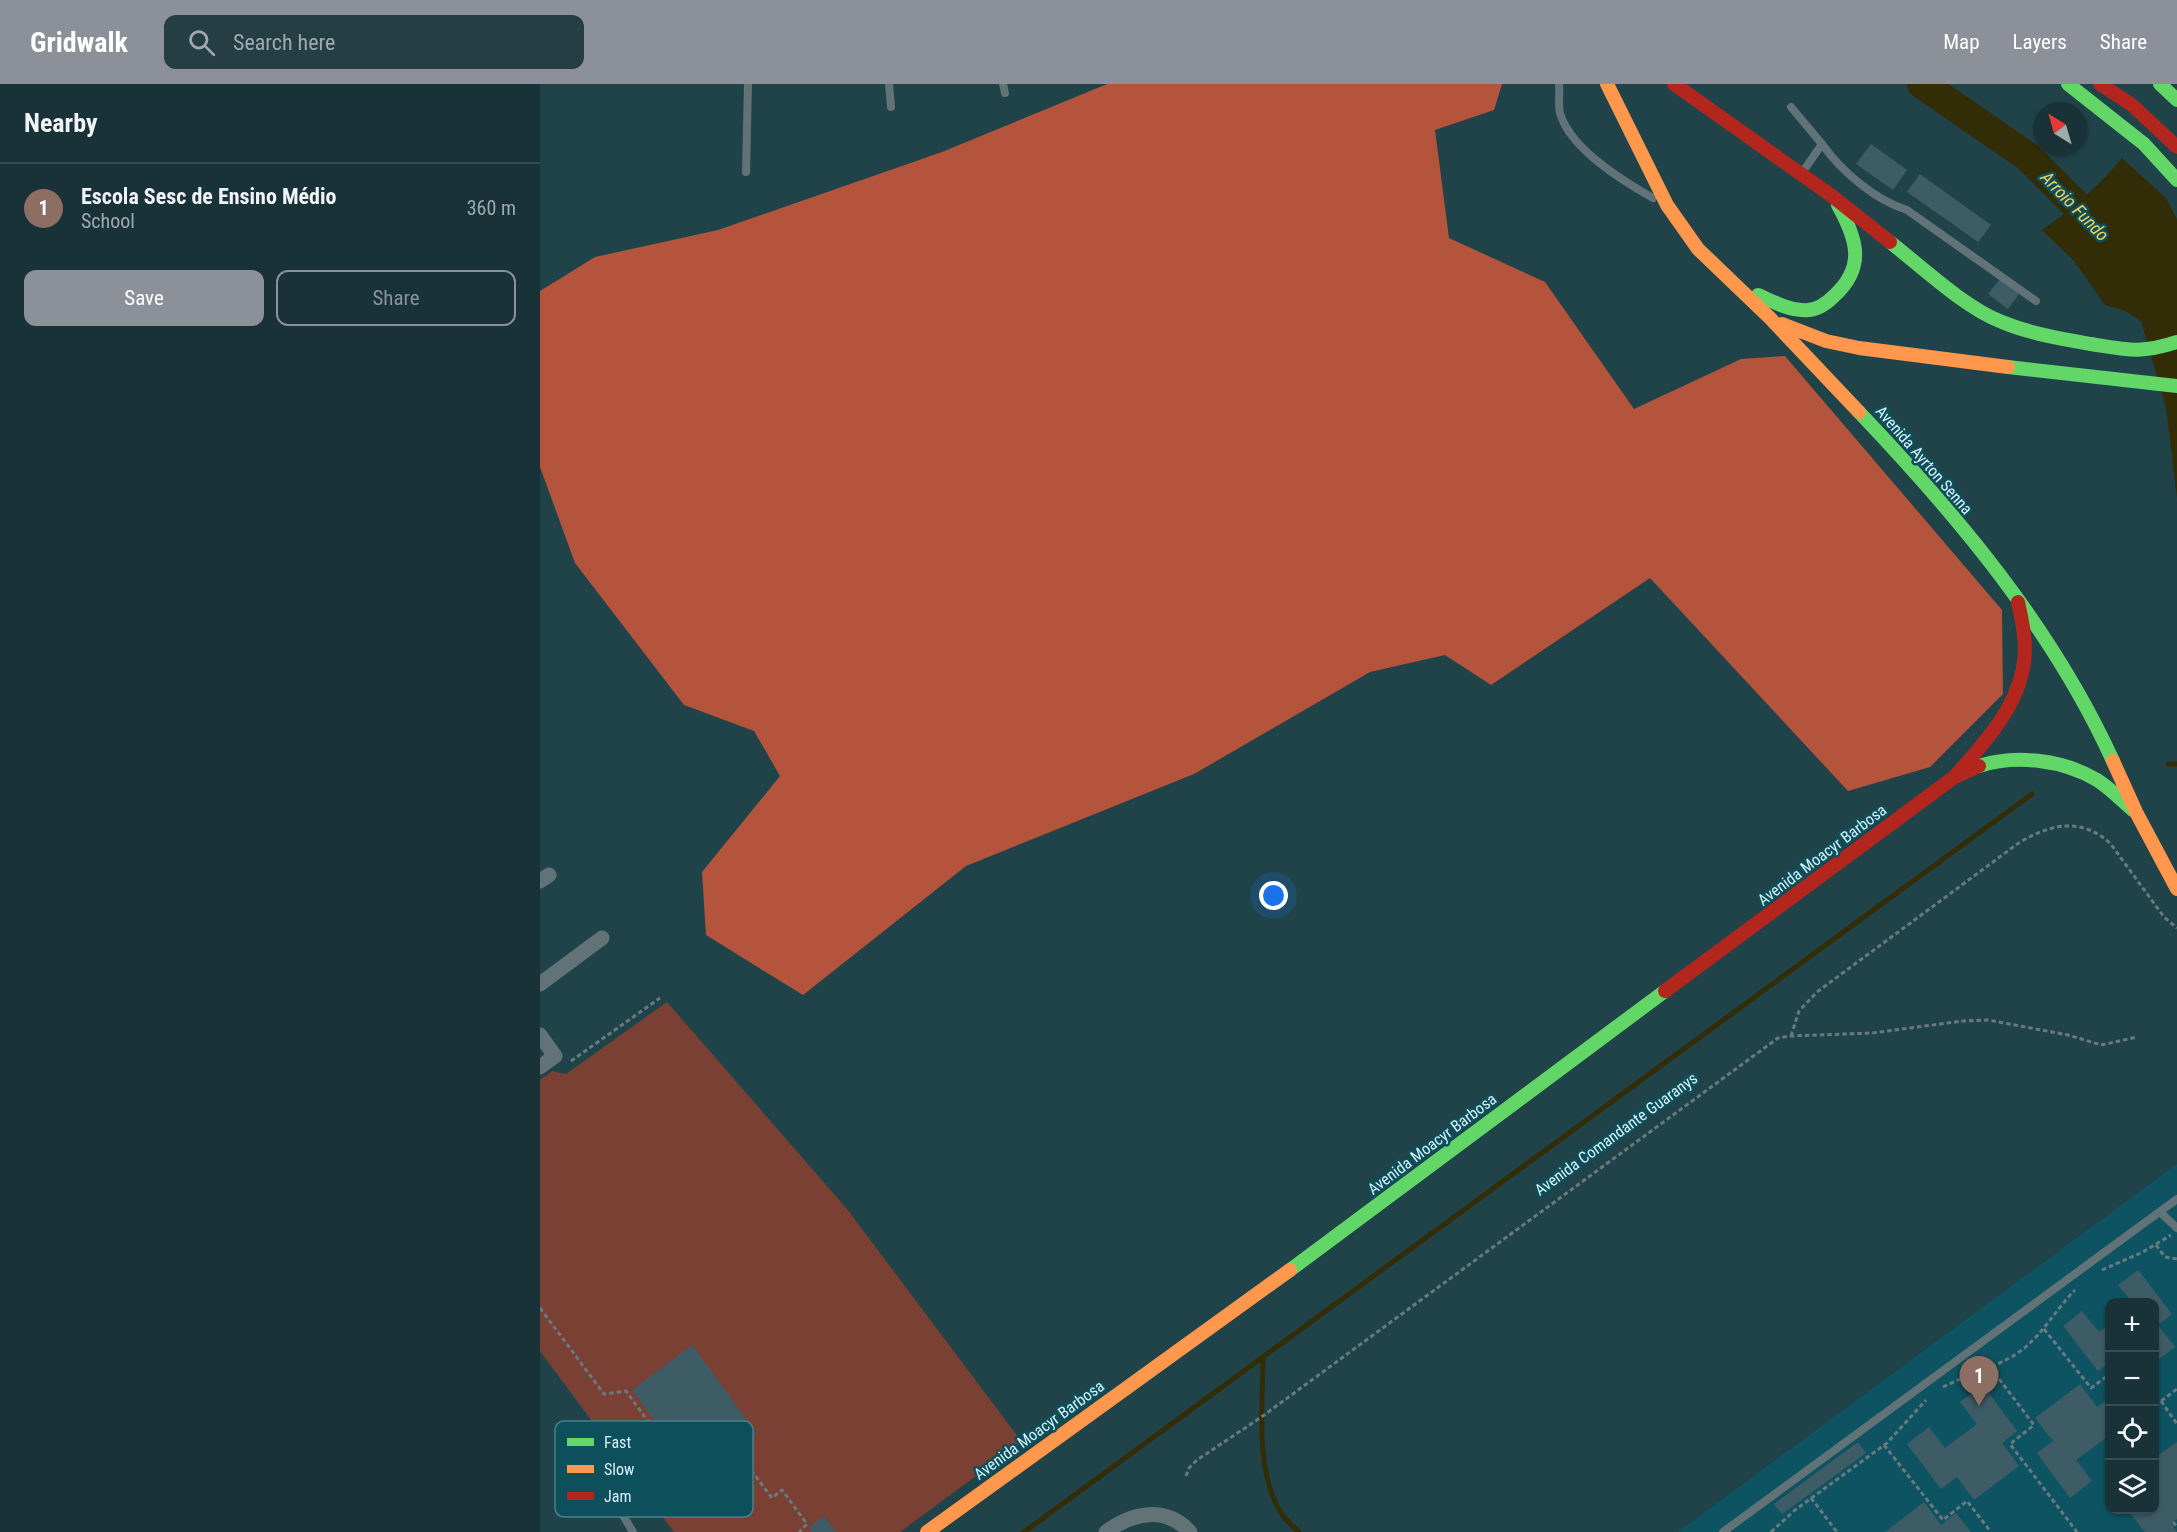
<!DOCTYPE html>
<meta charset="utf-8">
<style>
:root{--surface:#183238;--page:#253e43;--text:#f1f3f6;--muted:#9faaae;--line:#364d53;--accent:#8c9099}
body{margin:0;font-family:"Roboto Condensed",sans-serif;background:var(--page);color:var(--text)}
.controls{position:absolute;right:18px;bottom:18px;display:grid;overflow:hidden;border-radius:12px;box-shadow:0 2px 4px #0004}
.controls button{width:54px;height:54px;display:grid;place-items:center;padding:0;border:0;border-bottom:2px solid var(--line);background:var(--surface);color:var(--text);font:30px sans-serif}
.compass{position:absolute;left:1493px;top:18px;width:54px;height:54px;border-radius:50%;background:var(--surface);box-shadow:0 2px 4px #0004;rotate:323deg}
.you{position:absolute;left:734px;top:812px;width:21px;height:21px;margin:-15px;border:4px solid #fff;border-radius:50%;background:#1a73e8;box-shadow:0 0 0 9px #1a73e833}
.badge{display:grid;place-items:center;width:39px;height:39px;border-radius:50%;background:var(--accent);color:#fff;font-size:20px;font-weight:700}
.pin{position:absolute;translate:-50% -50px;filter:drop-shadow(0 2px 3px #0008)}
.pin::after{content:'';position:absolute;top:32px;width:21px;height:18px;background:inherit;clip-path:polygon(0 0,100% 0,50% 100%)}
.list{margin:0;padding:0;list-style:none}
h2{display:flex;justify-content:space-between;align-items:center;height:78px;margin:0;padding:0 24px;font-size:26px}
h2 small{font-size:20px;font-weight:400;color:var(--muted)}
.list li{display:grid;grid-template-columns:39px 1fr auto;gap:18px;align-items:center;box-sizing:border-box;height:90px;padding:0 24px;border-top:2px solid var(--line)}
.list b{display:block;font-size:22px;white-space:nowrap}
.list p{margin:0;font-size:20px;white-space:nowrap;color:var(--muted)}
.list em{font-size:20px;font-style:normal;color:var(--muted)}
.actions{display:flex;gap:12px;padding:18px 24px}
.actions a{flex:1;padding:14px 0;border:2px solid var(--accent);border-radius:12px;text-align:center;font-size:21px;color:var(--accent)}
.actions .main{background:var(--accent);color:#fff}
.icon{flex:none;width:33px;height:33px;fill:none;stroke:currentColor;stroke-width:2;stroke-linecap:round;stroke-linejoin:round}
.map{position:relative;flex:none;width:1637px;height:1448px;overflow:hidden}
header{display:flex;align-items:center;gap:36px;box-sizing:border-box;height:84px;padding:0 30px;background:var(--accent);color:#fff}
header strong{font-size:28px}
nav{display:flex;gap:33px;margin-inline-start:auto;font-size:21px}
.search{width:420px;height:54px;background:var(--page);display:flex;align-items:center;gap:15px;box-sizing:border-box;padding:0 21px;border-radius:12px;color:var(--muted);font-size:22px}
main{display:flex}
aside{flex:1;background:var(--surface)}
.map>svg:first-child{display:block}
</style>
<header>
<strong>Gridwalk</strong>
<div class="search"><svg class="icon" aria-label="search" viewBox="0 0 24 24"><circle cx="10" cy="10" r="6"/><path d="M15 15l6 6"/></svg>Search here</div>
<nav><a>Map</a><a>Layers</a><a>Share</a></nav>
</header>
<main>
<aside>
<h2>Nearby<small></small></h2>
<ul class="list">
<li><span class="badge" style="background:#8d6e63">1</span><div><b>Escola Sesc de Ensino Médio</b><p>School</p></div><em>360 m</em></li>
</ul>
<div class="actions"><a class="main">Save</a><a>Share</a></div>
</aside>
<div class="map">
<svg width="1637" height="1448" viewBox="0 0 1637 1448">
<rect width="100%" height="100%" fill="#20434a"/>
<path fill="#0e5361" fill-rule="evenodd" d="M1637 1080V1448H1138ZM1570 1218H1614V1426H1570Z"/>
<path fill="#794033" d="M127 918 307 1125 482 1358 360 1448H134L0 1267V996L12 987 26 990Z"/>
<path fill="#b4543c" d="M567 0H962L954 26 895 46 909 154 1005 198 1094 325 1201 275 1245 272 1462 526 1463 610 1390 683 1308 707 1110 494 951 601 905 571 830 588 654 690 426 782 263 911 166 851 162 788 240 692 214 647 144 621 35 479 0 383V207L55 173 178 146 402 68Z"/>
<path fill="#332d07" d="M1582 74 1626 114 1637 135V414L1626 324 1601 237 1585 227 1565 221 1534 177 1502 146C1533 124 1558 103 1582 74Z"/>
<g fill="none" stroke-linecap="round" stroke-linejoin="round">
<path stroke="#332d07" stroke-width="5" d="M1628 680H1637
M723 1273C723 1320 715 1380 738 1424 743 1434 751 1441 759 1448
M484 1448 1492 710"/>
<path stroke="#332d07" stroke-width="30" d="M1382 0 1488 73 1565 150"/>
</g>
<path fill="#3e5c66" d="M1331 60 1367 86 1353 106 1316 80Z
M1380 90 1451 141 1438 158 1367 108Z
M1460 195 1479 210 1468 225 1448 210Z
M1598 1186 1632 1230 1618 1241 1635 1263 1614 1279V1218H1592L1578 1201Z
M1542 1227 1559 1248 1570 1240V1278L1558 1287 1523 1242Z
M152 1261 217 1350 157 1395 92 1306Z
M1540 1300 1557 1323 1570 1314V1351L1536 1376 1552 1397 1530 1414 1497 1369 1513 1357 1495 1334Z
M1443 1301 1477 1347 1462 1359 1479 1382 1434 1416 1417 1393 1401 1405 1367 1360 1389 1343 1405 1364 1437 1340 1420 1318Z
M1318 1358 1326 1369 1242 1430 1234 1420Z
M1637 1358V1435L1631 1439 1637 1448H1605L1588 1426H1614V1374Z
M1384 1418 1401 1441 1416 1429 1431 1448H1345Z
M284 1432 296 1448H273L269 1443Z"/>
<g fill="none" stroke-linecap="round" stroke-linejoin="round">
<path stroke="#687a7f" stroke-width="3" stroke-dasharray="4.5 3" stroke-linecap="butt" d="M1251 952 1259 927 1277 908 1480 758C1512 740 1540 733 1570 759L1624 833 1637 844
M31 977 120 914
M1616 1161 1625 1173 1637 1175
M1562 1186 1603 1168 1631 1151
M0 1224 64 1310 86 1307 110 1340 101 1346
M1504 1245 1551 1304 1570 1290
M1450 1283 1494 1341 1470 1360 1537 1448
M1403 1303C1428 1290 1456 1284 1479 1268 1503 1251 1515 1226 1535 1206
M1621 1317 1637 1340
M1614 1319 1621 1317 1637 1305
M1344 1361 1403 1436 1427 1417 1451 1448
M187 1372 194 1382 211 1386 232 1414 242 1406 267 1440 259 1448
M646 1392 649 1384 657 1376 720 1334 1238 954 1251 952 1332 949 1423 937 1448 936 1528 951 1561 961 1597 953
M1271 1414 1297 1448
M1633 1438 1637 1443
M1231 1448 1255 1426 1347 1359 1386 1316"/>
<path stroke="#627378" stroke-width="8" d="M349 0 351 23
M463 0 465 9
M1019 0C1020 9 1018 20 1020 29 1030 65 1083 97 1113 114
M1251 23 1282 60 1264 86
M1282 60C1301 87 1335 116 1367 126L1496 217
M206 88 208 0
M1620 1128 1637 1144
M74 1367 62 1384 66 1403 93 1448
M1183 1448 1637 1115"/>
<path stroke="#627378" stroke-width="15" d="M0 797 9 791
M0 900 62 854
M0 951 15 972 0 983
M566 1448C592 1429 625 1421 650 1448"/>
<path stroke="#63d668" stroke-width="14" d="M1528 0 1604 60 1637 96
M1620 0 1637 16
M1350 158C1382 183 1425 224 1462 238 1491 250 1522 255 1551 260 1588 266 1601 270 1637 258
M1218 211C1232 217 1246 225 1262 226 1275 228 1285 221 1294 212 1326 183 1317 155 1298 121
M1468 283 1637 302
M1319 328C1418 432 1513 545 1573 677
M1439 682C1476 670 1524 676 1557 696 1570 704 1581 716 1593 726
M750 1186 1125 907"/>
<path stroke="#ff974d" stroke-width="14" d="M1067 0 1127 121 1158 165 1230 234 1319 328
M1242 240 1286 257 1319 264 1468 283
M1573 677 1596 728 1637 805
M387 1448 750 1186"/>
<path stroke="#b3261e" stroke-width="14" d="M1134 0 1292 112 1350 158
M1560 0 1592 21 1637 63
M1416 691C1445 658 1478 623 1484 578 1487 558 1482 537 1478 518
M1125 907 1413 694 1439 682"/>
</g>
<g text-anchor="middle" dominant-baseline="central" stroke-width="5" stroke-linejoin="round" paint-order="stroke">
<g font-size="16" fill="#d6f3fb" stroke="#0e4f5c">
<text transform="translate(1384 376) rotate(49)">Avenida Ayrton Senna</text>
<text transform="translate(1282 771) rotate(-37)">Avenida Moacyr Barbosa</text>
<text transform="translate(1076 1050) rotate(-36)">Avenida Comandante Guaranys</text>
<text transform="translate(892 1060) rotate(-37)">Avenida Moacyr Barbosa</text>
<text transform="translate(499 1346) rotate(-36)">Avenida Moacyr Barbosa</text>
</g>
<g font-size="18" font-style="italic" fill="#f2d354" stroke="#0e4f5c">
<text transform="translate(1535 122) rotate(46)">Arroio Fundo</text>
</g>
</g>
<rect x="15" y="1337" width="198" height="96" rx="9" fill="#0e4f5c" stroke="#4a808c" stroke-width="1.5"/>
<rect x="27" y="1354" width="27" height="8" fill="#63d668"/>
<rect x="27" y="1381" width="27" height="8" fill="#ff974d"/>
<rect x="27" y="1408" width="27" height="8" fill="#b3261e"/>
<g font-size="16" fill="#d6f3fb">
<text x="64" y="1364">Fast</text>
<text x="64" y="1391">Slow</text>
<text x="64" y="1418">Jam</text>
</g>
</svg>
<div class="controls">
<button>+</button>
<button>−</button>
<button><svg class="icon" aria-label="locate" viewBox="0 0 24 24"><circle cx="12" cy="12" r="6"/><path d="M12 2v4M12 18v4M2 12h4M18 12h4"/></svg></button>
<button><svg class="icon" aria-label="layers" viewBox="0 0 24 24"><path d="M12 4l9 5-9 5-9-5zM3 14l9 5 9-5"/></svg></button>
</div>
<svg class="compass" viewBox="-18 -18 36 36"><path d="M0-13l5 13h-10z" fill="#e53935"/><path d="M0 13l5-13h-10z" fill="#9faaae"/></svg>
<div class="you"></div>
<div class="pin badge" style="left:1439px;top:1322px;background:#8d6e63">1</div>
</div>
</main>
